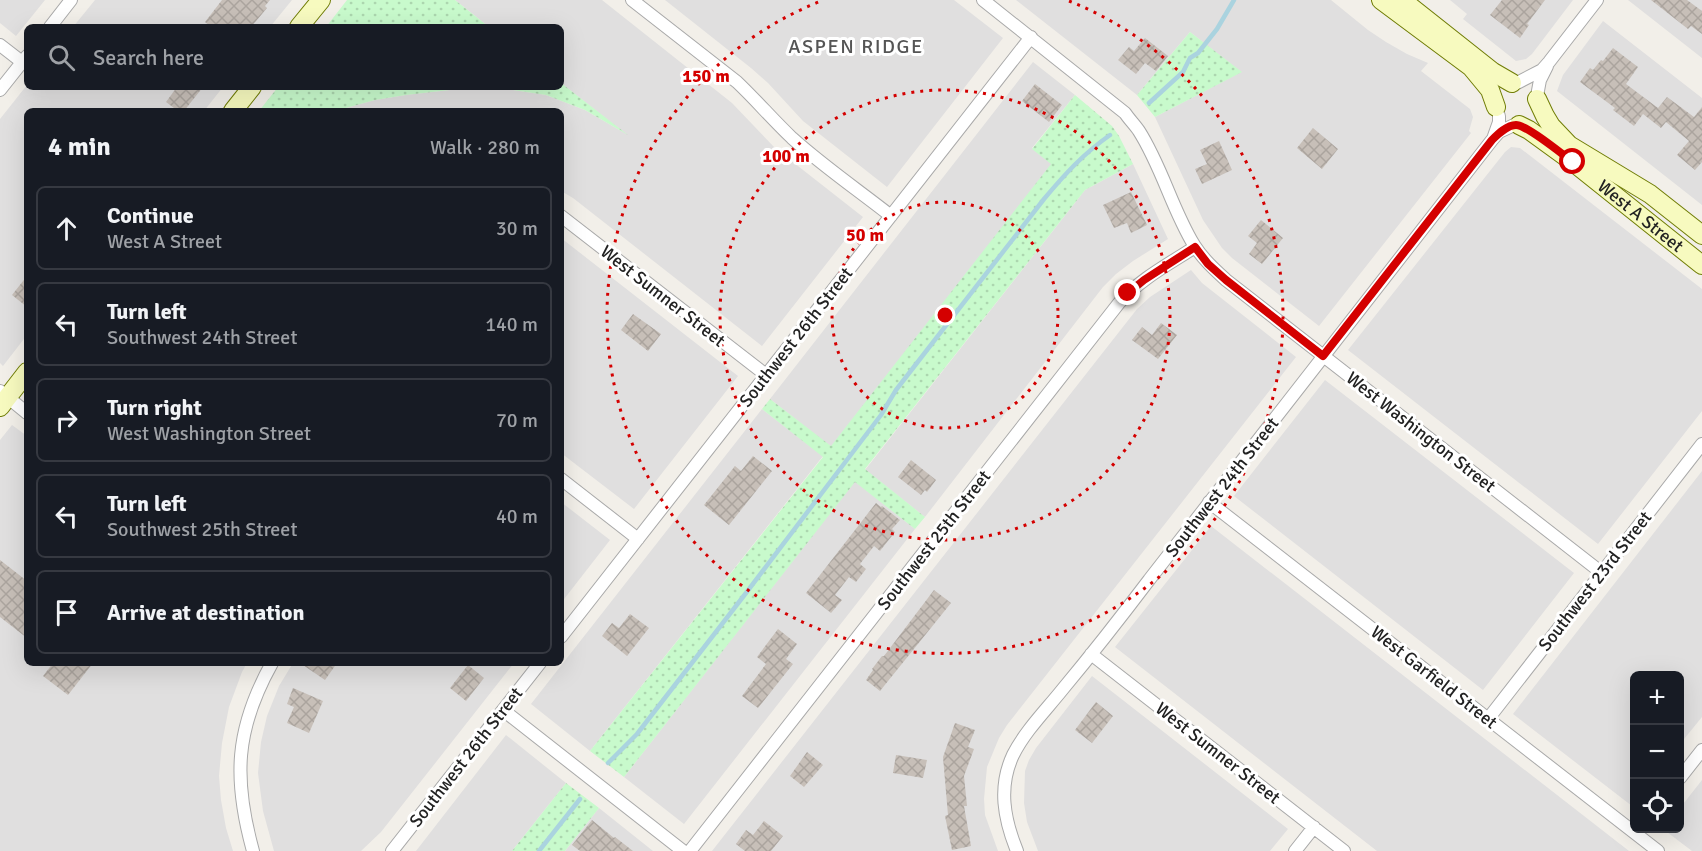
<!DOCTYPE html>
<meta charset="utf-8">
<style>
:root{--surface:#171b24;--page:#20242c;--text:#f1f3f6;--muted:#9ea1a6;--line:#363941}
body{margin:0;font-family:Signika,sans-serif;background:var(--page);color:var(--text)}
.controls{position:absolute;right:18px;bottom:18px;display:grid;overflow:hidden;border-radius:9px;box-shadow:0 6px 24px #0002}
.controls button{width:54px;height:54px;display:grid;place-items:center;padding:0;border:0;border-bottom:2px solid var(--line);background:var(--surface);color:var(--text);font:30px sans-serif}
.stop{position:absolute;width:18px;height:18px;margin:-14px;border:4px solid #d40000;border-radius:50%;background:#fff}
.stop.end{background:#d40000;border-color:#fff;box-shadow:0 2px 6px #0008}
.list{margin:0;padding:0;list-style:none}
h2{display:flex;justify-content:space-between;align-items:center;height:78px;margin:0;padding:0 24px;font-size:26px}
h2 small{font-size:20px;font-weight:400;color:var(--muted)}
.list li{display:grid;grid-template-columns:39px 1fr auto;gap:18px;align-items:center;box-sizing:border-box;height:84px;margin:0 12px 12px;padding:0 12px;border:2px solid var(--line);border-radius:9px}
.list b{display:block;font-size:22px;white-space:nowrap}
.list p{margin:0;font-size:20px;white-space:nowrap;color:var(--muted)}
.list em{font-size:20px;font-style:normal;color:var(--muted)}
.icon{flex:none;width:33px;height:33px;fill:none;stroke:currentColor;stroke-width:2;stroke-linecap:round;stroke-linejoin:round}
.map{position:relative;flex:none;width:1702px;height:851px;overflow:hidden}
.search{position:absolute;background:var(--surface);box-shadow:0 6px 24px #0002;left:24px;top:24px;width:540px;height:66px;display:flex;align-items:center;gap:15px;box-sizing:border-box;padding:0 21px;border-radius:9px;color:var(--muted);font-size:22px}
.panel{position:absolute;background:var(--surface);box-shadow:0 6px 24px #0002;left:24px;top:108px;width:540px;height:558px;border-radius:9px}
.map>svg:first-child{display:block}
</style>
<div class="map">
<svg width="1702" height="851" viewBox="0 0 1702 851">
<defs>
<pattern id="park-dots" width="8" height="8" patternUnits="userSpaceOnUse" patternTransform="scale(1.5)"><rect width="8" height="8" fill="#c8facc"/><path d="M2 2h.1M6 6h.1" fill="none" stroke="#acd6af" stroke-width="1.8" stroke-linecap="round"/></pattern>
<pattern id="building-cross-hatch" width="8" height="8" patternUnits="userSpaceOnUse" patternTransform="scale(1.5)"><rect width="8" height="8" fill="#c7bfb8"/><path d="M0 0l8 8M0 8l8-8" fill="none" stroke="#aba49e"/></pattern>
</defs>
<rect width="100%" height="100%" fill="#f2efe9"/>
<path fill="#e0dfdf" d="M0 0H45L16 36 0 23Z
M95 0H292L270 27H73Z
M455 0H602L732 103 775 148 863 217 762 346 573 198 561 191V111H335L375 100 406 95 467 88 506 89 546 95 585 110 623 132 561 83V27H489Z
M665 0H954L1003 38 887 187 803 121 768 83 751 68Z
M1016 0H1331L1368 30 1386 42 1407 54 1428 63 1421 71 1470 109 1473 117 1469 131 1471 133 1319 326 1232 258 1222 248 1203 220 1155 117 1241 72 1190 32 1137 95Z
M1450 0H1573L1532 54 1526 59 1516 61 1463 19 1467 14Z
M1628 0H1702V58Z
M1603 21 1702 98V205L1557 91 1563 75Z
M1033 62 1075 95 1032 148 1052 164 831 447 770 399Z
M27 85V87H223L204 111H27V335L3 366 0 363V119Z
M1511 147 1520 148 1702 289V411L1598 544 1348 350 1505 152Z
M1133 164 1168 239 1133 261 1116 274 1103 287 925 517 865 470 1085 190Z
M561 238 738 376 634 509 561 453Z
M1191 270 1202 283 1296 357 1007 725 999 738 987 767 984 799 985 815 998 851H712L1137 309 1150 297Z
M1325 380 1574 573 1483 690 1234 496Z
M762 409 823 456 590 751 531 704Z
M12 425 27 436V663H247L242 672 229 707 222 743 219 776 221 800 226 828 233 851H0V440Z
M1702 471V717L1680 744V676H1634V802L1632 806 1513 714Z
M855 481 915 529 684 824 624 777Z
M561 502 610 540 561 603Z
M1211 526 1629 851H1377L1115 647Z
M293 663H514L381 832 361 851H274L263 811 258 773 261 742 267 716 279 686Z
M1092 676 1288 829 1270 851H1038L1027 822 1024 803 1025 771 1029 760 1036 748Z
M506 735 566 783 512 851H416Z
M1702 780V851H1692L1663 829 1680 828V808Z
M599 808 653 851H565Z"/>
<path fill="url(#park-dots)" d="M347 0H455L489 27H326Z
M1190 32 1242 72 1155 117 1137 95Z
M561 83 628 135 585 110 546 95 506 89 467 88 406 95 375 100 335 111H259L278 87H561Z
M1075 95 1112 126 1119 136 1133 164 1085 190 865 469 925 517 915 529 855 482 624 777 590 751 823 457 762 409 770 399 831 446 1051 164 1032 149Z
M566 783 599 808 565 851H512Z"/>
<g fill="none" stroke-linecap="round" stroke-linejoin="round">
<path stroke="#aad3df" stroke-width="4.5" d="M1149 103 1183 72 1190 58 1198 53 1217 29 1234 0
M608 763 637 734 746 593 881 415 896 390 1044 199C1065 174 1083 154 1110 135
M539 851 580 799"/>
</g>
<path fill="url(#building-cross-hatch)" d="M222 0H270L265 6 267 8 251 27H211L205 22Z
M1502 0H1545L1527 24 1529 25 1520 38 1490 15Z
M1651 0H1687L1702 11V34L1691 26 1688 29Z
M1145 38 1168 56 1156 71 1145 63 1136 74 1118 60 1129 47 1134 51Z
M1613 48 1638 67 1626 84 1658 108 1667 97 1694 117 1702 107V162L1695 170 1677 155 1689 141 1666 122 1661 128 1643 114 1634 126 1613 110 1615 108 1580 82 1590 68 1593 70 1601 60 1603 61Z
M1035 84 1062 105 1049 122 1022 101Z
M177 87H203L184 111H178L166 102Z
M1313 128 1338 149 1322 169 1297 148Z
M1219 141 1232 170 1202 184 1195 169 1207 164 1200 150Z
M1131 192 1147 225 1131 233 1127 223 1114 228 1103 205Z
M1261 220 1283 238 1262 264 1249 254 1257 243 1248 236Z
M27 276V307L12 295Z
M633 314 661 334 648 351 621 330Z
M1161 323 1177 335 1158 359 1132 340 1142 327 1152 335Z
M753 456 772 471 729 525 704 505 735 466 741 471Z
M911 460 936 480 927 492 925 490 921 495 898 477Z
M876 503 881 507 882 506 900 520 892 529 895 532 880 551 874 546 860 564 866 569 856 582 849 577 835 595 842 600 831 613 806 593Z
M0 560 27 581V638L0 617Z
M934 590 951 603 880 691 866 680 873 670 872 669 882 656H884Z
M630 614 649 628 627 656 602 636 612 623 619 628Z
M778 629 797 644 786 659 793 664 758 708 742 696 766 664 757 657Z
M53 663H93L68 695 43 676Z
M300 663H337L325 680Z
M468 665 484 678 466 701 450 688Z
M293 688 323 701 309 733 287 723 294 707 287 704Z
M1096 702 1113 716 1092 743 1075 730Z
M955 723 975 730 968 747 974 749 964 776 967 806H964L971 846 952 850 945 816 948 815 943 757Z
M807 752 823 765 804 787 790 776Z
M896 755 927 760 923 778 893 773Z
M592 820 614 838 615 837 633 851H580L572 845Z
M764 821 783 836 771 851H745L736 844 746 830 753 835Z"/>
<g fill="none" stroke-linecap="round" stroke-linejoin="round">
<g stroke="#a9a9a9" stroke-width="14">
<path id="street" d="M632 0 737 82C756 100 773 120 792 138 823 166 858 190 891 216
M983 0 1125 113C1129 119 1135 125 1139 131 1162 167 1172 209 1194 245 1203 259 1214 269 1226 280L1602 573
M50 27 71 0
M0 45 22 62
M1517 83 1542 70 1549 62 1597 0
M0 90 27 56
M1537 96 1540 80 1547 66
M1494 136 1499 122V116
M561 216 766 375
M0 391 27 413
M561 479 638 539
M1209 502 1658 851
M561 637 1031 37
M1091 654 1344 851
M503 710 683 851
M1488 719 1702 444
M1680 778 1702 750
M253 851C233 779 235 729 272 663
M392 851 540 663
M690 851 1119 303C1140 279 1169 264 1195 247
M1017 851C1004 819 998 787 1013 755 1025 731 1046 710 1062 690 1092 654 1121 617 1149 580 1263 433 1377 286 1492 140L1499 132 1514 125
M1295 851 1314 827"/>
</g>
<g stroke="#707d05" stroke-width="20">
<g id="secondary">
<path d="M1381 0 1471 67 1490 90 1496 107"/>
<path d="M1402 0 1493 72 1512 83"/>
<path d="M299 27 321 0"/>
<path d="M1537 99 1545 116 1551 126 1569 145 1650 194 1702 235"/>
<path d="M233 111 252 87"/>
<path id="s1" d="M1519 125 1529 130 1573 162 1702 265"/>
<path d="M0 407 27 372"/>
</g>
</g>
<use href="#street" stroke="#fff" stroke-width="12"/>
<use href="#secondary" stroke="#f7fabf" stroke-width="18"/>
</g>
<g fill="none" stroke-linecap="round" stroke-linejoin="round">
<path stroke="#d40000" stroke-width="8" d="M1128 293 1144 280 1195 247 1208 264 1226 280 1323 356 1492 140C1498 134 1507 125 1516 125 1527 125 1563 155 1573 162"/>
</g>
<g fill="none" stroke="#d40000" stroke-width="3" stroke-dasharray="3 6">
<circle cx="945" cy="315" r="113"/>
<circle cx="945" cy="315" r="225"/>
<path d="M1069 1A338 338 0 1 1 821 1"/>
</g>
<g text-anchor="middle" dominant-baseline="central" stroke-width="6" stroke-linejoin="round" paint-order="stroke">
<g font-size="18" fill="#222" stroke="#fff">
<text stroke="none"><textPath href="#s1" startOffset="152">West A Street</textPath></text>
<text transform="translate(663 296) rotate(38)">West Sumner Street</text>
<text transform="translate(796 337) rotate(-52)">Southwest 26th Street</text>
<text transform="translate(1421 432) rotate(38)">West Washington Street</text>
<text transform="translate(1222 487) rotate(-52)">Southwest 24th Street</text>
<text transform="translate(934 540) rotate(-52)">Southwest 25th Street</text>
<text transform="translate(1595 581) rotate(-52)">Southwest 23rd Street</text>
<text transform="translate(1434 677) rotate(38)">West Garfield Street</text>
<text transform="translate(1218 753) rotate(38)">West Sumner Street</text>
<text transform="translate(466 757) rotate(-52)">Southwest 26th Street</text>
</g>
<g font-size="20" letter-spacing="1.5" fill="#555" stroke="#fff">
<text x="856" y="46">ASPEN RIDGE</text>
</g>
</g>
<circle cx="945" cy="315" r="9" fill="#d40000" stroke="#fff" stroke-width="3"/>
<g font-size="18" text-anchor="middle" font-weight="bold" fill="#d40000" stroke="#fff" stroke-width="6" stroke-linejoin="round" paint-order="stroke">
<text x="706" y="82">150 m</text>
<text x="786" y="162">100 m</text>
<text x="865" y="241">50 m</text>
</g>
</svg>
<div class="controls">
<button>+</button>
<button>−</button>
<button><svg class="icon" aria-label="locate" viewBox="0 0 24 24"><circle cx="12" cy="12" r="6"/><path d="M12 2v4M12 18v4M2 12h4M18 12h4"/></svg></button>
</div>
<div class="stop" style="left:1573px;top:162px"></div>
<div class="stop end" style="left:1128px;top:293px"></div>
<div class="search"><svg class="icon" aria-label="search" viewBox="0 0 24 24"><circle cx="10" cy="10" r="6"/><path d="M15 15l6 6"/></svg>Search here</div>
<section class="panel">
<h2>4 min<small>Walk · 280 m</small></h2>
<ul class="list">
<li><svg class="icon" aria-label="ahead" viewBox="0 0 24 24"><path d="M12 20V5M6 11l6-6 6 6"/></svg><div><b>Continue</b><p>West A Street</p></div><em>30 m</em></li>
<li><svg class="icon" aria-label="left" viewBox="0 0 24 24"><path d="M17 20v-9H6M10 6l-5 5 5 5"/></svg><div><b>Turn left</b><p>Southwest 24th Street</p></div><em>140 m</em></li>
<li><svg class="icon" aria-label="right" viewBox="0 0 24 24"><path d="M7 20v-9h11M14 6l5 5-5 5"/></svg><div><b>Turn right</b><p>West Washington Street</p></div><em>70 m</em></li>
<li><svg class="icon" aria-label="left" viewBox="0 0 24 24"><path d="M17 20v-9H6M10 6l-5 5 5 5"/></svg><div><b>Turn left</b><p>Southwest 25th Street</p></div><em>40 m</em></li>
<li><svg class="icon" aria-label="arrive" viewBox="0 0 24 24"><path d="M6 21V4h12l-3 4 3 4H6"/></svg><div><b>Arrive at destination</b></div></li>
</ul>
</section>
</div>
